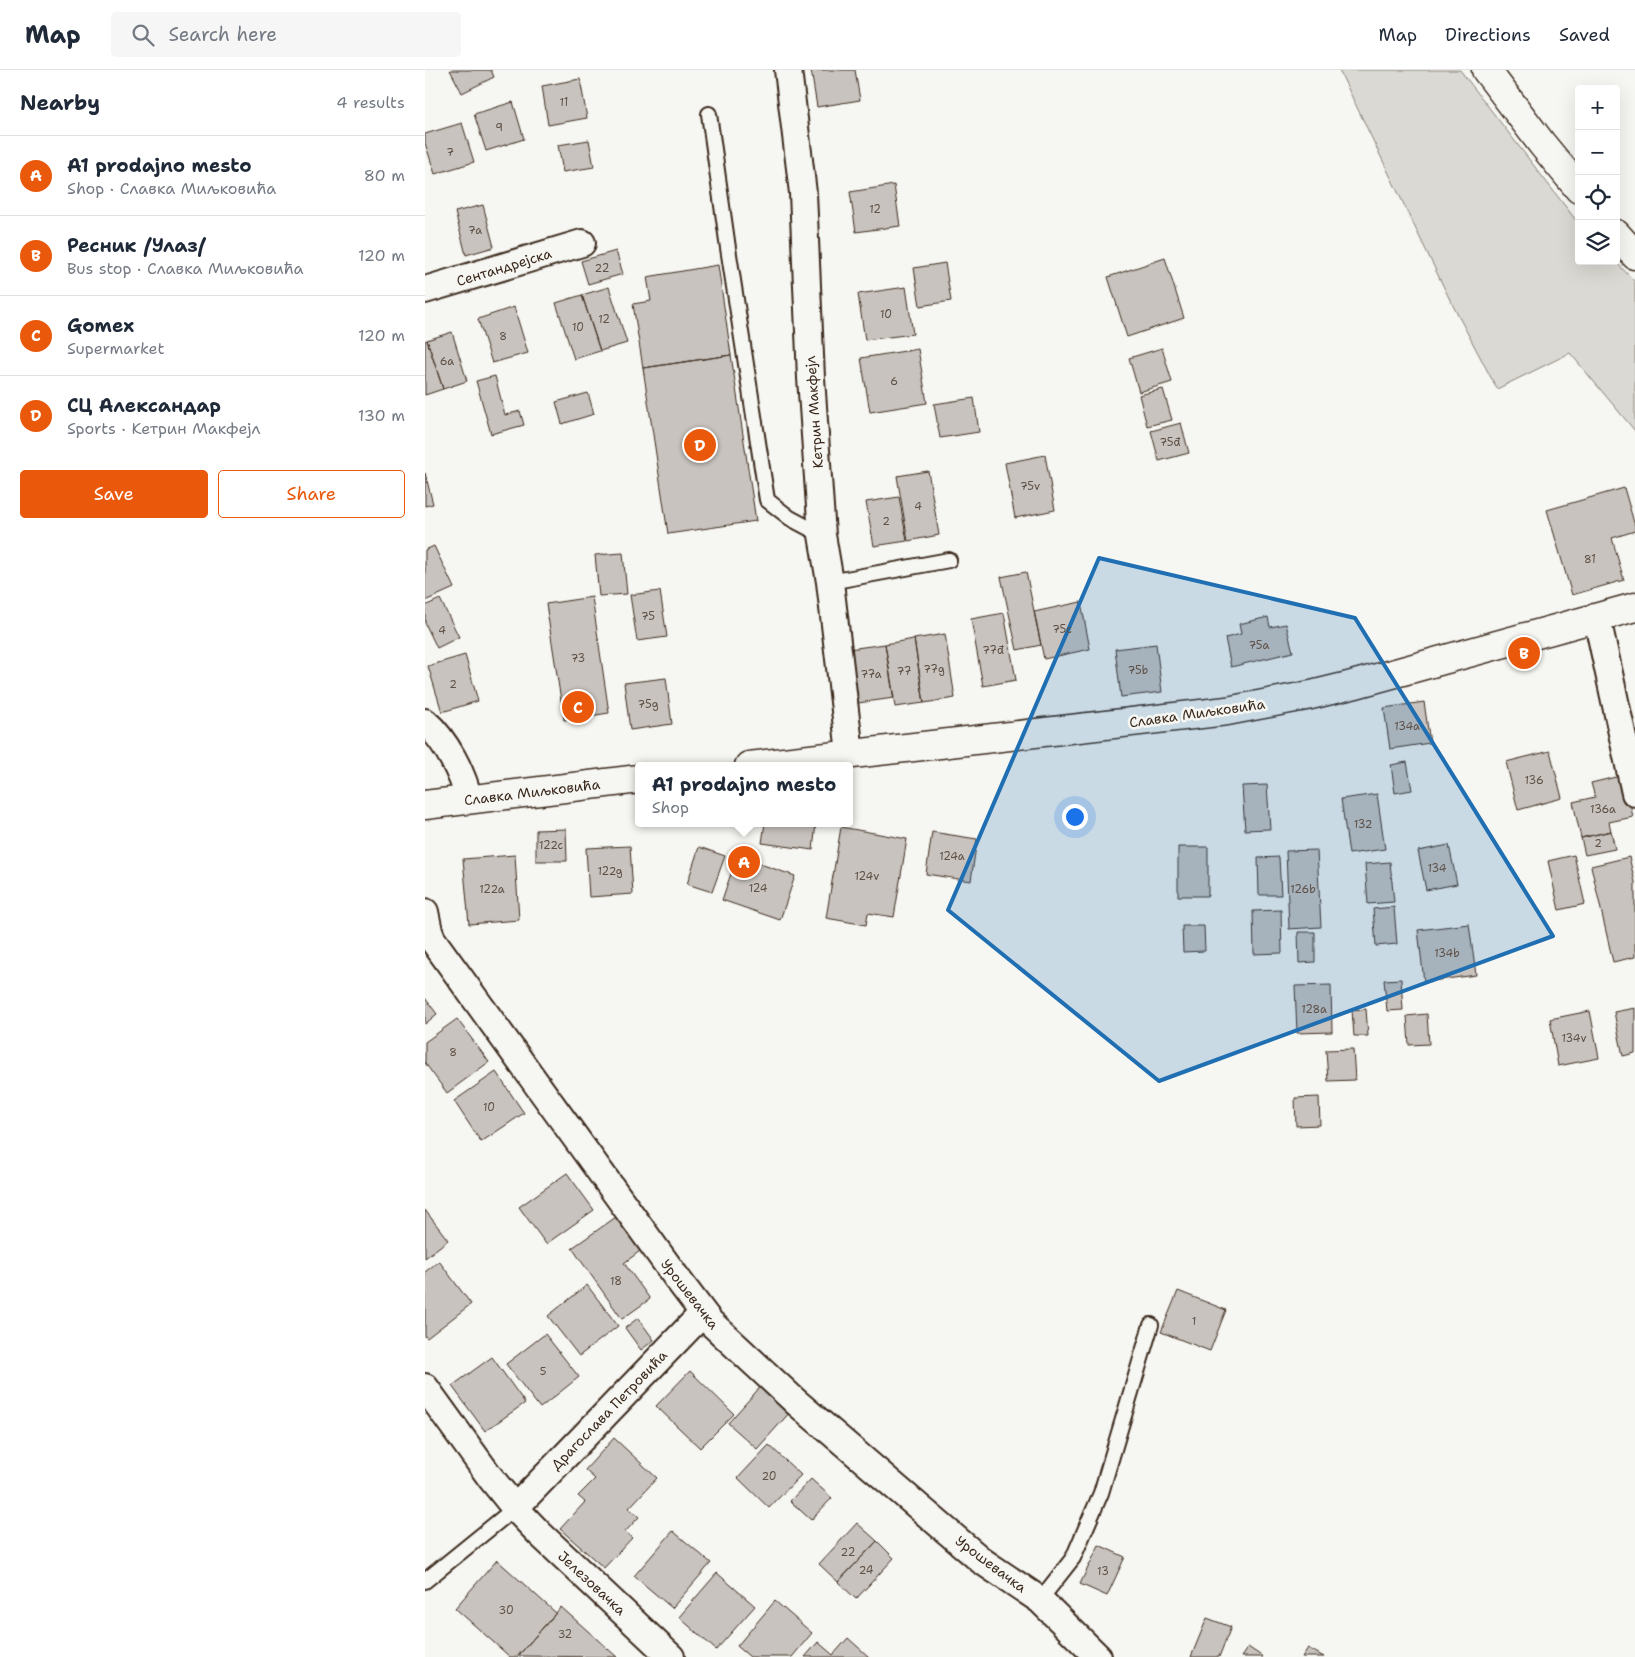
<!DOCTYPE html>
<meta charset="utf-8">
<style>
:root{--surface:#fff;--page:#f6f6f7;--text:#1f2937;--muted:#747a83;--line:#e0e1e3;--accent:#ea580c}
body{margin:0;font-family:"Shantell Sans",sans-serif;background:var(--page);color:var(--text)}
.controls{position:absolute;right:15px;top:15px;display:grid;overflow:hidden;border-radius:5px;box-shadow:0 5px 20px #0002}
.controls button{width:45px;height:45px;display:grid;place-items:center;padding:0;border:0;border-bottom:1px solid var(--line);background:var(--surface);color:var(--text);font:25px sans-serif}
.you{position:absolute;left:649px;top:746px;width:18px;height:18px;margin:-12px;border:4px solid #fff;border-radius:50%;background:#1a73e8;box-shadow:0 0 0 8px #1a73e833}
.badge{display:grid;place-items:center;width:32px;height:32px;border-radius:50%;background:var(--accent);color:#fff;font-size:16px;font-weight:700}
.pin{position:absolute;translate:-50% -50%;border:2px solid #fff;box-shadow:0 1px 5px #0006}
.popup{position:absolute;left:210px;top:692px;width:218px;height:65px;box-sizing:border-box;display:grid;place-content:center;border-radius:5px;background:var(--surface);filter:drop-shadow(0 1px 4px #0005);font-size:16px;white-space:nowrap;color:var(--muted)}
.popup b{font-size:19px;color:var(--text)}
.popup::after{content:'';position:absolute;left:50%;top:100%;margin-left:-10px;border:10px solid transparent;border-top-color:var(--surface)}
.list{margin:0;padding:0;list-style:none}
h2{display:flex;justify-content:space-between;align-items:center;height:65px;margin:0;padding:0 20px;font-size:21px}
h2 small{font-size:16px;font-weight:400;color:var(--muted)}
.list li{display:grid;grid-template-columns:32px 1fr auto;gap:15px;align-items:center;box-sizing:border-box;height:80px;padding:0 20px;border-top:1px solid var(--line)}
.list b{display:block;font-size:19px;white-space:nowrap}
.list p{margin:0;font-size:16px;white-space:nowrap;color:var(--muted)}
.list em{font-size:16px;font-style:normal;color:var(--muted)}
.actions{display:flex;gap:10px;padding:15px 20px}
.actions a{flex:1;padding:11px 0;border:1px solid var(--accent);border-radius:5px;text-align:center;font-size:18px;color:var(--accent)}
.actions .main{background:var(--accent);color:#fff}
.icon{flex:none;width:28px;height:28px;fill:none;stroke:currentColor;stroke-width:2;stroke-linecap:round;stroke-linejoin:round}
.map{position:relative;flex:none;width:1210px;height:1587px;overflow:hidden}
header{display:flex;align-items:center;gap:30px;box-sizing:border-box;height:70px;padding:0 25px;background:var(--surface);border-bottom:1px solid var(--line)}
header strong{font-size:24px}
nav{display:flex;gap:28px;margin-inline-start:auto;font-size:18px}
.search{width:350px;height:45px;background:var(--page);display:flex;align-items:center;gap:12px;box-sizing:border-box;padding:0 18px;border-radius:5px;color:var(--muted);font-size:19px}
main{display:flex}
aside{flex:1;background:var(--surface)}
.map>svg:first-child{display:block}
</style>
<header>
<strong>Map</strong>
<div class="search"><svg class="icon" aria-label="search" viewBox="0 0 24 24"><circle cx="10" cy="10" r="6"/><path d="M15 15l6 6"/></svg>Search here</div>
<nav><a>Map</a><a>Directions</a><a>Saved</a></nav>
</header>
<main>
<aside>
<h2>Nearby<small>4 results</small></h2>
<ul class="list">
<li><span class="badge">A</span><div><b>A1 prodajno mesto</b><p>Shop · Славка Миљковића</p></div><em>80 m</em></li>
<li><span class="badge">B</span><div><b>Ресник /Улаз/</b><p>Bus stop · Славка Миљковића</p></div><em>120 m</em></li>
<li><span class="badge">C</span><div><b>Gomex</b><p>Supermarket</p></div><em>120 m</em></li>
<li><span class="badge">D</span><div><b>СЦ Александар</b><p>Sports · Кетрин Макфејл</p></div><em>130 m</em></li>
</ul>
<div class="actions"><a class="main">Save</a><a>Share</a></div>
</aside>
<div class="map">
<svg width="1210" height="1587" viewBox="0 0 1210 1587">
<rect width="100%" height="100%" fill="#f6f6f2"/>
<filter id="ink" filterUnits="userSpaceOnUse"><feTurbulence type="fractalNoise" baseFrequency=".02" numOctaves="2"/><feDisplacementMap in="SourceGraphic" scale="10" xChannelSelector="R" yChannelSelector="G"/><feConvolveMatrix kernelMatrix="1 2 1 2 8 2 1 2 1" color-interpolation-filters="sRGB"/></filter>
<g filter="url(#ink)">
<path fill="#dad9d3" stroke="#8a8278" d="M914 0H1035L1154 154V191H1190L1210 212V361L1145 283 1072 319 1025 230Z"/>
<path fill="#c8c3be" stroke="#3b2a1e" d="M25 0H66L69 7 37 23Z
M386 0H430L435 30 392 37Z
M155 9 162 48 123 55 117 16Z
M88 32 99 69 61 81 49 44Z
M37 53 49 92 10 104 0 73V64Z
M164 70 169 97 138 102 133 75Z
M469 115 475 156 431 162 425 122Z
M58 135 69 177 41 185 30 142Z
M191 181 198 204 163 214 156 191Z
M740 188 759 248 702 267 683 207Z
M520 193 526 231 495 236 489 198Z
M293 195 306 285 218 298 208 234 226 231 222 207Z
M184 217 202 273 175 281 157 225Z
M481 217 488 264 440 270 433 224Z
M157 225 175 281 149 289 131 233Z
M89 237 103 283 67 293 53 249Z
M27 262 42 311 18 319 2 270Z
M2 270 18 319 0 325V271Z
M737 278 747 312 714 322 704 288Z
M493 279 502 333 445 342 436 288Z
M306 285 331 451 243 464 218 298Z
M70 306 80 345 95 341 99 355 66 364 51 311Z
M738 319 747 350 722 356 714 325Z
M163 323 169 344 137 354 131 332Z
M549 328 554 362 515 368 509 334Z
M756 353 764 383 734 391 726 361Z
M620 385 630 440 590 448 580 393Z
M503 401 514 465 483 471 472 406Z
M0 403 8 434 0 436Z
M1199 418 1210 456V461L1187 468 1199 510 1147 525 1122 440Z
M474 427 482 471 449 476 441 432Z
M9 476 29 518 0 531V480Z
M198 483 202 524 174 526 170 485Z
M601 502 616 575 592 580 576 507Z
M235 521 242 567 212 571 205 525Z
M167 527 184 643 139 650 121 534Z
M15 529 34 567 12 578 0 553V536Z
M656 532 665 579 619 589 609 542Z
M579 543 591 610 558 616 546 549Z
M843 547 845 557 861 554 868 582 806 597 800 568 816 564 814 554Z
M520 564 530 628 499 633 489 569Z
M489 569 499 633 470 637 460 574Z
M460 574 469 628 433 633 424 579Z
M731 574 737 622 696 627 690 579Z
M40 585 53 631 17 642 3 596Z
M241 608 247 654 205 660 199 613Z
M999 632 1005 673 965 679 959 638Z
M1125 681 1137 728 1093 740 1081 692Z
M982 692 987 720 970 723 966 695Z
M1199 705 1208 747 1184 752 1186 761 1156 768 1148 732 1170 727 1166 713Z
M842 715 845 759 820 760 817 716Z
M952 724 960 779 924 784 916 729Z
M340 753H391L388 780 337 773Z
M416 757 482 769 469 847 443 843 441 855 401 848Z
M141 759 142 791H111V760Z
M1186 761 1190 779 1160 785 1156 768Z
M507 762 552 769 546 811 501 804Z
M1024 775 1032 814 1001 820 993 781Z
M205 776 208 824 164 827 161 778Z
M274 777 300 786 287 822 262 814Z
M753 777H783V826H753Z
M892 780 896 857 864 859 861 781Z
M90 785 94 850 44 854 38 789Z
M1149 785 1160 834 1134 840 1123 791Z
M312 786 370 806 355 850 297 830Z
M854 787 856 825H834L833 788Z
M1204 787 1210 812V887L1188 892 1166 796Z
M965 792 969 832 943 834 940 794Z
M969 837 972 874 951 876 948 839Z
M856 840 857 883 829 884 828 841Z
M1044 854 1051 905 999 912 993 860Z
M757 856H779L780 881 758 882Z
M873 862H890V892L874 893Z
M976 909 978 940 962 941 959 910Z
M906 915 907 962 872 963 870 916Z
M0 928 12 944 0 954Z
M1210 938V983L1198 986 1189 942Z
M941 939 943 966H929L927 940Z
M1165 941 1174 988 1133 996 1125 949Z
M1002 944 1004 974 984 975 982 946Z
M32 949 64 992 22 1023 0 993V972Z
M928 979 930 1010 903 1011 901 980Z
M71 1002 99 1043 56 1072 29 1031Z
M894 1027 895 1055 871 1056 870 1028Z
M142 1103 169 1140 121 1174 94 1137Z
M0 1140 23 1170 0 1188Z
M191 1147 215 1181 199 1193 225 1229 197 1249 147 1178Z
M14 1191 46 1234 2 1268 0 1266V1202Z
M162 1215 193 1256 154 1286 123 1246Z
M753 1221 801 1240 785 1281 736 1262Z
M213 1248 229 1270 216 1280 200 1258Z
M120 1264 154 1307 115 1338 81 1294Z
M67 1287 100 1333 60 1361 27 1316Z
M265 1301 309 1344 275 1378 231 1336Z
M338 1314 367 1340 332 1379 303 1353Z
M189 1368 232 1408 204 1438 214 1447 200 1462 207 1468 179 1498 135 1459 160 1432 153 1426 170 1409 160 1400Z
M344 1375 376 1405 344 1438 313 1408Z
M386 1409 407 1428 386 1450 365 1431Z
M432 1453 452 1471 413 1512 394 1494Z
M248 1461 286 1493 247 1538 209 1506Z
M452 1471 469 1488 431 1529 413 1512Z
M674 1475 700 1487 682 1526 655 1514Z
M72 1490 131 1543 92 1587H85L30 1538Z
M292 1503 330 1536 291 1580 254 1547Z
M350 1531 387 1563 367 1587H325L312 1576Z
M136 1537 192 1587 93 1586Z
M782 1548 806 1557 794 1587H766Z
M423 1568 444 1587H380L393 1572 408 1585Z
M823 1577 838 1587H816Z
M883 1578 899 1587H877Z"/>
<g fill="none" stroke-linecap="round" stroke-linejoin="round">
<g stroke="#3b2a1e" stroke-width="18">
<path id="lane" d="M284 44 303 178 342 430 365 448 397 465
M405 512 524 490
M0 1511 90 1438
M615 1530 648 1488 676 1423 726 1255"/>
</g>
<g stroke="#3b2a1e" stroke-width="30">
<path id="street" d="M363 0 378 123 386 308 397 465 405 512 425 683
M0 220 157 173
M1172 548 1210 723
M0 652C21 670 38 704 44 730
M0 842 4 861 7 869 254 1211 285 1252 371 1332 557 1491 615 1530 673 1587
M0 1317 65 1407 90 1438 115 1464 246 1587
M90 1438 278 1243"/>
</g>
<g stroke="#3b2a1e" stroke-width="31">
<path id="secondary" d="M1061 0 1117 74 1154 119
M1191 164 1210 185
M324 696 802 641 886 625 927 615 1210 537
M0 735 214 709"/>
</g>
<use href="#lane" stroke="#f6f6f2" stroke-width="14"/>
<use href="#street" stroke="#f6f6f2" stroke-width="26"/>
<use href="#secondary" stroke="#f6f6f2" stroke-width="28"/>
</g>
</g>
<path fill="#1f6fb2" fill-opacity="0.2" stroke="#1f6fb2" stroke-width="4" stroke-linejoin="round" d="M674 488 930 548 1128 866 734 1011 523 840Z"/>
<g text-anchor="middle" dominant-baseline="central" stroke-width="5" stroke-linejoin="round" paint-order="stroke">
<g font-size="11" fill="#5e5046">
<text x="139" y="32">11</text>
<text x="74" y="57">9</text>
<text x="25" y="82">7</text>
<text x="450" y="139">12</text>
<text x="50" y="160">7a</text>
<text x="177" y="198">22</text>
<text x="461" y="244">10</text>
<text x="179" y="249">12</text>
<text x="153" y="257">10</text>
<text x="78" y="266">8</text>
<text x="22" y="291">6a</text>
<text x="469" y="311">6</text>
<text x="745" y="372">75đ</text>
<text x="605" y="416">75v</text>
<text x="493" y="436">4</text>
<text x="461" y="451">2</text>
<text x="1165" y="489">81</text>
<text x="223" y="546">75</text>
<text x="637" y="559">75c</text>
<text x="17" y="560">4</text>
<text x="834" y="575">75a</text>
<text x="568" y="580">77đ</text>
<text x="153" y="588">73</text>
<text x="509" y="599">77g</text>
<text x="713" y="600">75b</text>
<text x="479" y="601">77</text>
<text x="446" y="604">77a</text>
<text x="28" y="614">2</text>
<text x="223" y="634">75g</text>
<text x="982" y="656">134a</text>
<text x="1109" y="710">136</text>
<text x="1178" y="739">136a</text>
<text x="938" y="754">132</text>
<text x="1173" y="773">2</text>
<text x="126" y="775">122c</text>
<text x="527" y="786">124a</text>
<text x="1012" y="798">134</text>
<text x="185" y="801">122g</text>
<text x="442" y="806">124v</text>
<text x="333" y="818">124</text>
<text x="67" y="819">122a</text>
<text x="878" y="819">126b</text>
<text x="1022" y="883">134b</text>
<text x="889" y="939">128a</text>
<text x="1149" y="968">134v</text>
<text x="28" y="982">8</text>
<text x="64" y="1037">10</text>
<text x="191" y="1211">18</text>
<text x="769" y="1251">1</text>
<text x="118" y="1301">5</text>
<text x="344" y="1406">20</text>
<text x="423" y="1482">22</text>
<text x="441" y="1500">24</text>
<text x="678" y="1501">13</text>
<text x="81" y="1540">30</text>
<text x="140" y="1564">32</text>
</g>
<g font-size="14" fill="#3b2a1e" stroke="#f6f6f2">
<text transform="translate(79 197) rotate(-17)">Сентандрејска</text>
<text transform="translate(389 342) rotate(-94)">Кетрин Макфејл</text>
<text transform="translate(772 643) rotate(-8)">Славка Миљковића</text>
<text transform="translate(107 722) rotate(-7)">Славка Миљковића</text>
<text transform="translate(265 1224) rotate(52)">Урошевачка</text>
<text transform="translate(184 1340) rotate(-46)">Драгослава Петровића</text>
<text transform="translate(566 1494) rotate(37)">Урошевачка</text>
<text transform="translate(167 1513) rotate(43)">Јелезовачка</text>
</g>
</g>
</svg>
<div class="controls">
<button>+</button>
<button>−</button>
<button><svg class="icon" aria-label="locate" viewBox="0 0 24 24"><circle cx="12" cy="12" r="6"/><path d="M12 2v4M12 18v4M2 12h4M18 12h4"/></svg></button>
<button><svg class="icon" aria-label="layers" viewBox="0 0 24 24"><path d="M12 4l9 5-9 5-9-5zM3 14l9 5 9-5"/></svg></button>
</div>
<div class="you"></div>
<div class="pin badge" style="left:319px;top:792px">A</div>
<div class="popup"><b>A1 prodajno mesto</b>Shop</div>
<div class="pin badge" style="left:1099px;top:583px">B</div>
<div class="pin badge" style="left:153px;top:637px">C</div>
<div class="pin badge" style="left:275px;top:375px">D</div>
</div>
</main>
